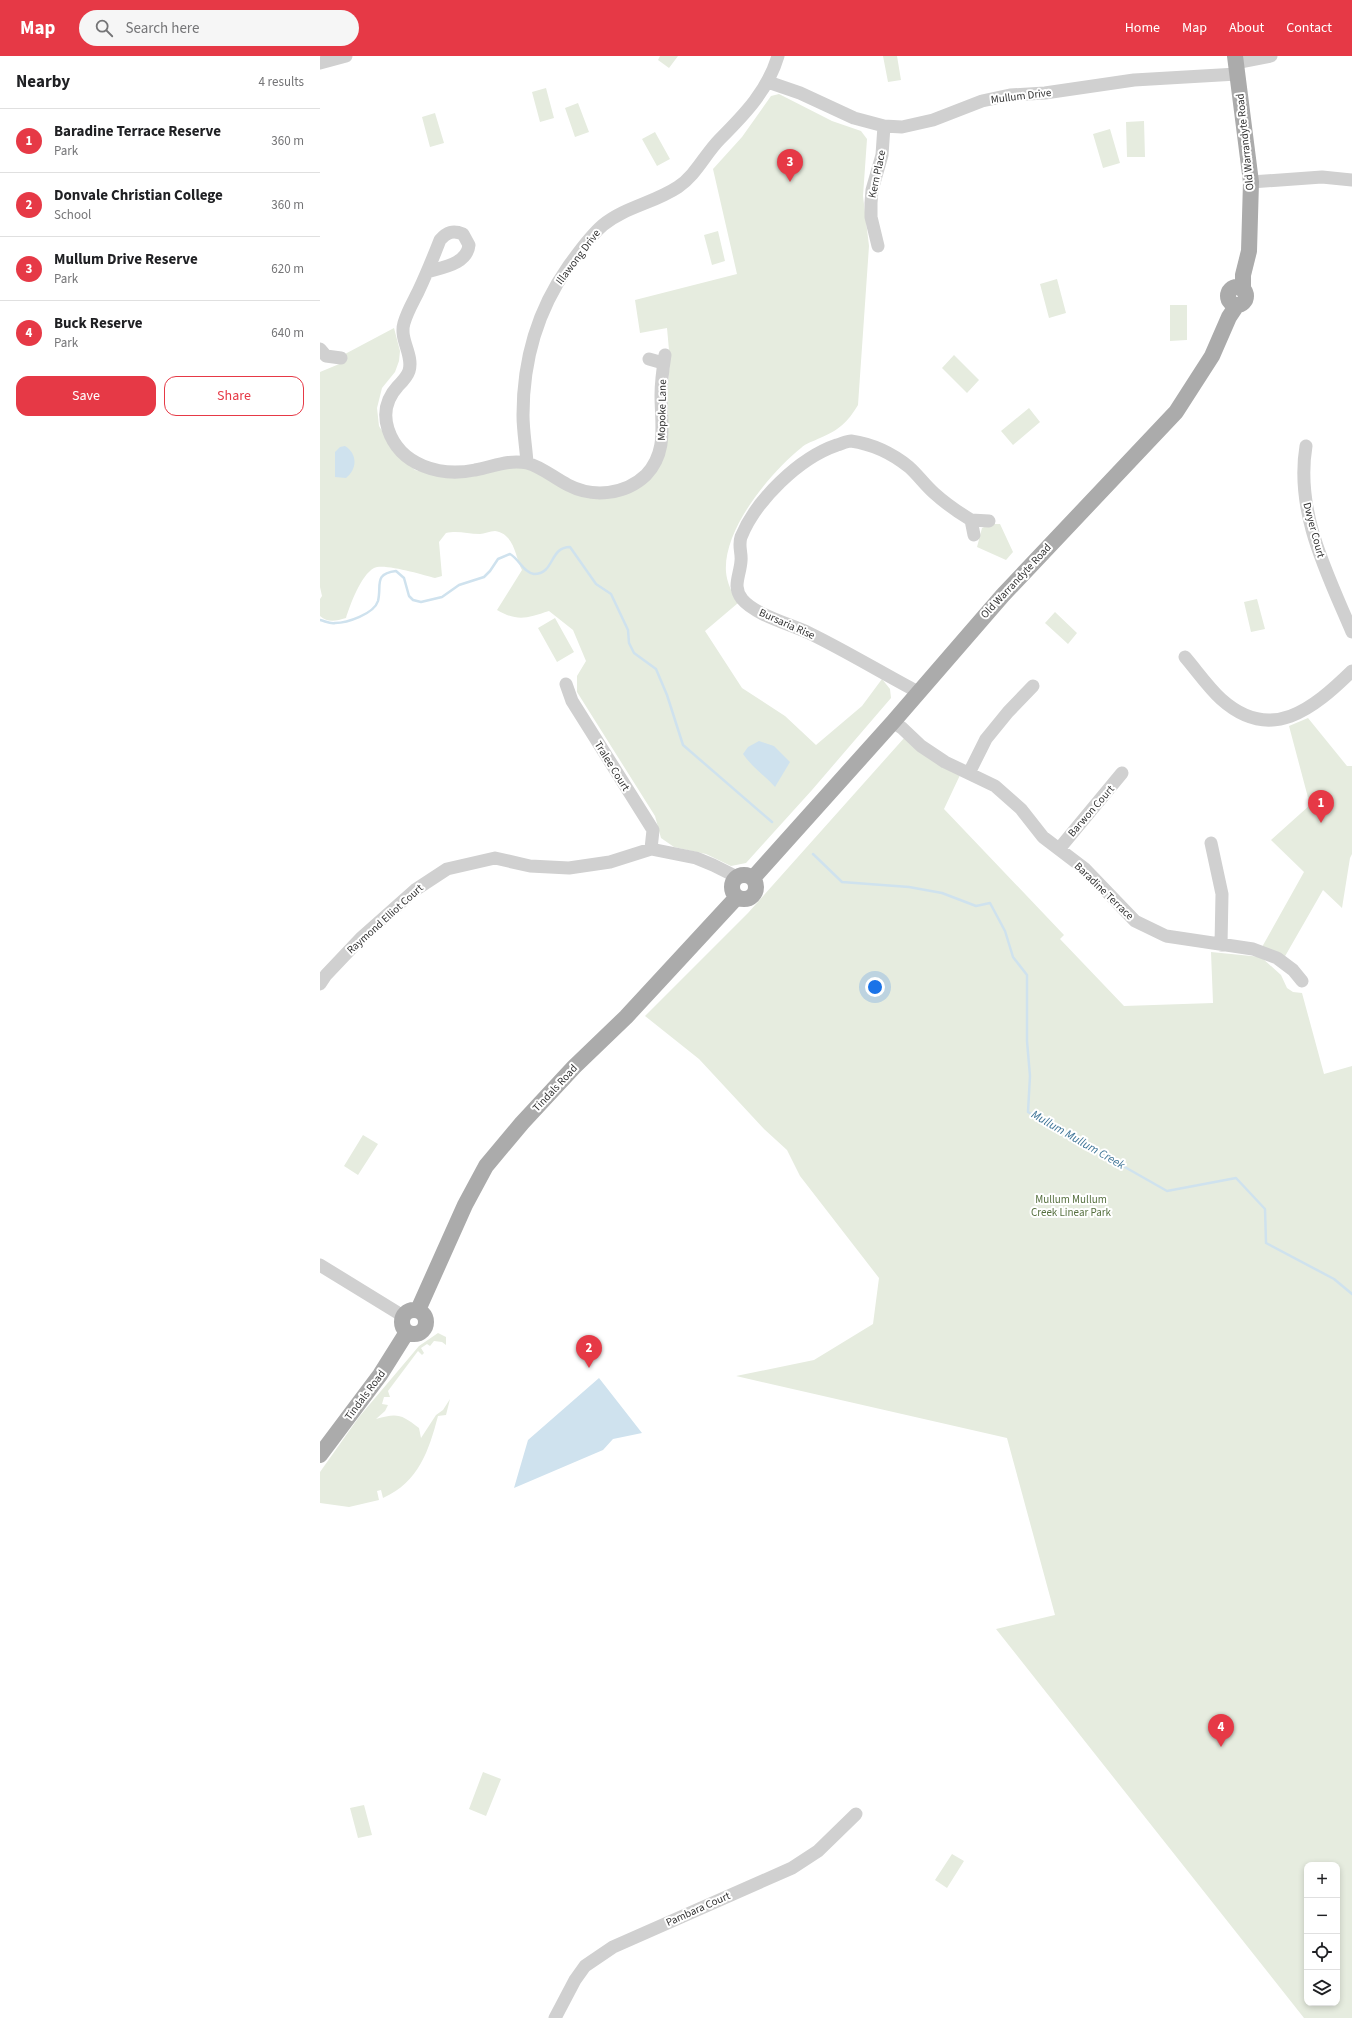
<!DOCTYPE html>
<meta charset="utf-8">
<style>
:root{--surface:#fff;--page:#f6f6f6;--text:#202124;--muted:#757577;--line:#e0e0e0;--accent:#e63946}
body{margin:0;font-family:"Source Sans 3",sans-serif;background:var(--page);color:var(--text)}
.controls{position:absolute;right:12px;bottom:12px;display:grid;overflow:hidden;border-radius:8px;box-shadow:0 2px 6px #0003}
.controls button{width:36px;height:36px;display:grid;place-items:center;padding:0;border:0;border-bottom:1px solid var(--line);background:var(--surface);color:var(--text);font:20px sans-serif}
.you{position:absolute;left:555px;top:931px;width:14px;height:14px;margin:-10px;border:3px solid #fff;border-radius:50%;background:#1a73e8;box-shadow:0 0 0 6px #1a73e833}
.badge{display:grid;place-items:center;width:26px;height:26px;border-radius:50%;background:var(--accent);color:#fff;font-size:13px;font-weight:700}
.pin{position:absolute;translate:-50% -33px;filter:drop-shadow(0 1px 2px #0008)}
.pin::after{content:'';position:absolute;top:21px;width:14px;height:12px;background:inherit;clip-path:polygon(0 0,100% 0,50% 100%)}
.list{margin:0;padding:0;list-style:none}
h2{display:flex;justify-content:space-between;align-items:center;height:52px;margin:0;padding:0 16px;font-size:17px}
h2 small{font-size:13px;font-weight:400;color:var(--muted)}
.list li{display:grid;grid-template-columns:26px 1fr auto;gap:12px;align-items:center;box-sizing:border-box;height:64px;padding:0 16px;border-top:1px solid var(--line)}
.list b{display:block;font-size:15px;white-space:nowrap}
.list p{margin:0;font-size:13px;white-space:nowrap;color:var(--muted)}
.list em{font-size:13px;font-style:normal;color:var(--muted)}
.actions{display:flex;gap:8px;padding:12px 16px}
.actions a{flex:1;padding:9px 0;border:1px solid var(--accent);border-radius:12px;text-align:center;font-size:14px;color:var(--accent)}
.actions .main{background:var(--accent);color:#fff}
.icon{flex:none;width:22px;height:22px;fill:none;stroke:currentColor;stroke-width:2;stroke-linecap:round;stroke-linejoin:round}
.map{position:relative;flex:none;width:1032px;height:1962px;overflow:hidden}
header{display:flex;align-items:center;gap:24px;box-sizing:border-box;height:56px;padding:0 20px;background:var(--accent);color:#fff}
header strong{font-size:19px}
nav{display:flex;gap:22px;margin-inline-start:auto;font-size:14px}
.search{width:280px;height:36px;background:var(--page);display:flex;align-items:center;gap:10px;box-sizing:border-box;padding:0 14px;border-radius:22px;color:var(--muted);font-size:15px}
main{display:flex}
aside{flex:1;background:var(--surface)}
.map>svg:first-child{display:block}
</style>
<header>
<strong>Map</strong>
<div class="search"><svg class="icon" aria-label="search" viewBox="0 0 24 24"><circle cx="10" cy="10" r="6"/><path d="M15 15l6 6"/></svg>Search here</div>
<nav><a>Home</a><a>Map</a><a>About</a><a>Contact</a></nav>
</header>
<main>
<aside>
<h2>Nearby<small>4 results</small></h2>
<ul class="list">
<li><span class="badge">1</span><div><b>Baradine Terrace Reserve</b><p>Park</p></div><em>360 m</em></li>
<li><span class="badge">2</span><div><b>Donvale Christian College</b><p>School</p></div><em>360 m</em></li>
<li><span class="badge">3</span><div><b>Mullum Drive Reserve</b><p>Park</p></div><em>620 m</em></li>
<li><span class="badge">4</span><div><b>Buck Reserve</b><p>Park</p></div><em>640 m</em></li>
</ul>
<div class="actions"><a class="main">Save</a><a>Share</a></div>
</aside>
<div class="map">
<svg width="1032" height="1962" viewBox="0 0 1032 1962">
<rect width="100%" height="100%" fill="#fff"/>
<path fill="#e6ecdf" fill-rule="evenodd" d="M340 0H358L349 12 338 4Z
M563 0H577L581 24 568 26Z
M226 32 234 62 220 66 212 36Z
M459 38 512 65 541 75 547 83 543 140 549 190 538 349C527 367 519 374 500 382 494 385 486 387 481 392 450 417 403 473 406 516 407 527 412 537 418 547L385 575 422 632 465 660 496 689 542 650 562 623 570 633 571 642 492 734 426 807 411 810 386 798 354 791 341 782 335 760 257 636V620L266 605 253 574 229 555C207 562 198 566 177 554L202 514C195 501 195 478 175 475 170 475 164 478 160 478 147 478 138 474 126 477L119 486 122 520 115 522C103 519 64 507 54 512 41 519 30 549 26 562 16 565 8 567 0 560V543L2 540 0 531V316L24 306 25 298 74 272 80 295 79 305 75 316 62 332 57 352 59 370 75 396 95 414 124 421 181 411H202L222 419 259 438 328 424 346 351 350 305 347 272 320 277 315 244 417 218 393 113 422 81 451 40Z
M258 47 269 76 255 81 245 52Z
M115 57 124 87 110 91 102 61Z
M824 65 825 101H807L806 66Z
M790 73 800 107 783 112 773 78Z
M335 76 350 103 337 110 322 83Z
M398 175 405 205 392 209 384 179Z
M737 223 746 257 729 262 720 228Z
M850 249H867V284L850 285Z
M634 299 659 324 647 337 622 312Z
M709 352 720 366 693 389 681 375Z
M671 468H680L693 496 686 504 657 491 662 472Z
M937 543 945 573 931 576 924 546Z
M735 556 757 577 748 588 725 567Z
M235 562 254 596 237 606 218 572Z
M988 662 1027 710H1032V798L1030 802 1022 852 1003 834 964 902 942 891 984 816 951 784 990 749 969 670Z
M585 681 641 717 624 753 744 879 740 883 804 950 893 947 891 896 941 901 961 919 967 932 973 936 982 937 1004 1018 1032 1010V1962H984L676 1573 735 1559 687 1382 416 1320 494 1304 553 1268 559 1222 480 1120 467 1094 444 1073 379 1003 325 960 428 857ZM987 1809H1017V1947H987Z
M43 1079 58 1088 38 1119 24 1110Z
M118 1277 126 1281V1289L122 1286 114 1285 110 1290 107 1288 101 1292 104 1297 102 1299 98 1295 68 1335 70 1341H64L62 1348 68 1349 65 1355 56 1363C77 1357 81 1358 99 1372L101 1382 116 1359 123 1354 130 1343 126 1359 118 1360C109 1394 99 1426 63 1442L61 1434 57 1435 59 1444 29 1451 0 1447V1416L39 1361 99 1290Z
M163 1716 181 1723 166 1760 149 1753Z
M44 1749 52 1779 38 1782 30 1752Z
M632 1798 644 1805 627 1832 615 1824Z"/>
<path fill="#cfe2ee" d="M25 390C38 398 37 413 26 422L15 421V396L20 391Z
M439 685 454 690 470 706 455 731C444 719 432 711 423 698L428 691Z
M279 1322 322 1377 293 1383 283 1394 194 1432 208 1384Z"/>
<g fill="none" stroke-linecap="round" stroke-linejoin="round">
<path stroke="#cfe2ee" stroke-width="2.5" d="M0 564C5 565 10 568 15 567 27 567 54 558 58 545 62 529 53 518 76 515L84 522 89 540 93 544 101 546 122 541 139 529 164 521 170 515 178 503 190 498C199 503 204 517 214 518 235 518 229 491 250 491L276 528 291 538 308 574 309 587 314 597 336 613 347 639 363 689 452 766
M493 798 522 826 589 831 622 837 656 850 670 847 685 875 693 901 707 919V985L710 1020 708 1056 847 1135 916 1122 945 1153 946 1187 1014 1223 1032 1238"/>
<path stroke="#d0d0d0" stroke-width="13" d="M0 7 26 0
M916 7 951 0
M448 26 480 37 534 62 564 70 582 71 613 64 662 45 690 39 725 37 814 24 917 18
M931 126 1002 121 1032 124
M558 190 551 161V147L552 134 562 99 564 70
M107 216C123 211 147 208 149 189L143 178C133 174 127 176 120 184 113 202 106 219 98 236 93 246 87 256 84 267 79 284 94 299 89 315 87 321 82 326 78 330 66 343 63 357 68 373 80 410 121 421 155 414 173 411 188 403 207 407 222 411 234 422 248 429 273 442 305 439 326 419 348 396 341 368 341 339 341 326 343 312 345 299
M0 293 6 300 21 302
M329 303 343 307
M986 390C975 456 1007 517 1032 576
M207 407C206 391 203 375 203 359 203 305 217 255 248 211 258 197 270 180 283 169 305 151 334 147 358 131 376 119 385 98 400 83 425 58 448 34 458 0
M654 479 651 464 669 465
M865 601C877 615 888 631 901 643 951 688 993 653 1032 615
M246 628 252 645 333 774 331 793
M598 636C562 617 526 595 489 577 470 568 435 559 422 543 412 530 420 520 421 505 422 497 418 490 421 481 436 444 479 402 517 389 521 388 527 385 531 385 552 388 573 398 589 411 598 419 605 429 614 437 625 447 638 456 651 464
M573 666 582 672 601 690 625 706 675 730 701 753 723 781 765 813 815 865 846 880 933 893 957 902 973 914 982 925
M649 717 666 683 688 656 713 630
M891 787 902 838 901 889
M739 793 802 717
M0 928 6 919 42 881 95 834 127 813 175 802 210 810 249 812 290 806 331 793 376 802 393 809 417 821
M0 1209 83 1260
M235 1962 255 1924 265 1910 293 1891 472 1812 498 1795 536 1758"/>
<path stroke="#ababab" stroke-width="16" d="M915 0 931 126 929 195 923 219V234
M908 240a9 9 0 1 1 18 0a9 9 0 1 1-18 0Z
M412 831a12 12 0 1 1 24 0a12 12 0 1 1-24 0Z
M433 822 573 666 683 539 856 356 892 300 909 261 917 249
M82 1266a12 12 0 1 1 24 0a12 12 0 1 1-24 0Z
M98 1254 145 1149 166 1110 202 1067 254 1011 306 961 417 841
M0 1399 60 1319 87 1276"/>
</g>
<g text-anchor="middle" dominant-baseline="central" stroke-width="4" stroke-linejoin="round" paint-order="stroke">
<g font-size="11" fill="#333" stroke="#fff">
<text transform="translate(701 40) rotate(-7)">Mullum Drive</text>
<text transform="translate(925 86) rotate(-96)">Old Warrandyte Road</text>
<text transform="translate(557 118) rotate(-78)">Kern Place</text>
<text transform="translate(258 201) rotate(-53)">Illawong Drive</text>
<text transform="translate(342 354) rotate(-89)">Mopoke Lane</text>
<text transform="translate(994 474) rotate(75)">Dwyer Court</text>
<text transform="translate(696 525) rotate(-47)">Old Warrandyte Road</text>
<text transform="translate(467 568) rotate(24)">Bursaria Rise</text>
<text transform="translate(292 710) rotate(58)">Tralee Court</text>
<text transform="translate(771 755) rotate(-49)">Barwon Court</text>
<text transform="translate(784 835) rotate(44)">Baradine Terrace</text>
<text transform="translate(65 863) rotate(-42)">Raymond Elliot Court</text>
<text transform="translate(235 1032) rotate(-47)">Tindals Road</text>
<text transform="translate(45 1339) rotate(-53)">Tindals Road</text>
<text transform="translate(378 1853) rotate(-24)">Pambara Court</text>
</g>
<g font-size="11" fill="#56703f" stroke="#fff">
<text x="751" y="1143">Mullum Mullum<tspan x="751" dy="13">Creek Linear Park</tspan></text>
</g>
<g font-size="12" font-style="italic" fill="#3f7597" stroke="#fff">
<text transform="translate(758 1084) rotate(30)">Mullum Mullum Creek</text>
</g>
</g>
</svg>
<div class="controls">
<button>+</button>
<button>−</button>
<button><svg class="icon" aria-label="locate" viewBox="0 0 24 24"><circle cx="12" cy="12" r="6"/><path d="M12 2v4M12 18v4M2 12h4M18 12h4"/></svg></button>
<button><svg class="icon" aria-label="layers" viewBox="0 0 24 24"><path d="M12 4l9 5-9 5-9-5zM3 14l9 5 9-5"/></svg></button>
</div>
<div class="you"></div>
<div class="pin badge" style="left:1001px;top:767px">1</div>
<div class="pin badge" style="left:269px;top:1312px">2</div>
<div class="pin badge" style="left:470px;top:126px">3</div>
<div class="pin badge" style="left:901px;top:1691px">4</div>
</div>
</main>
